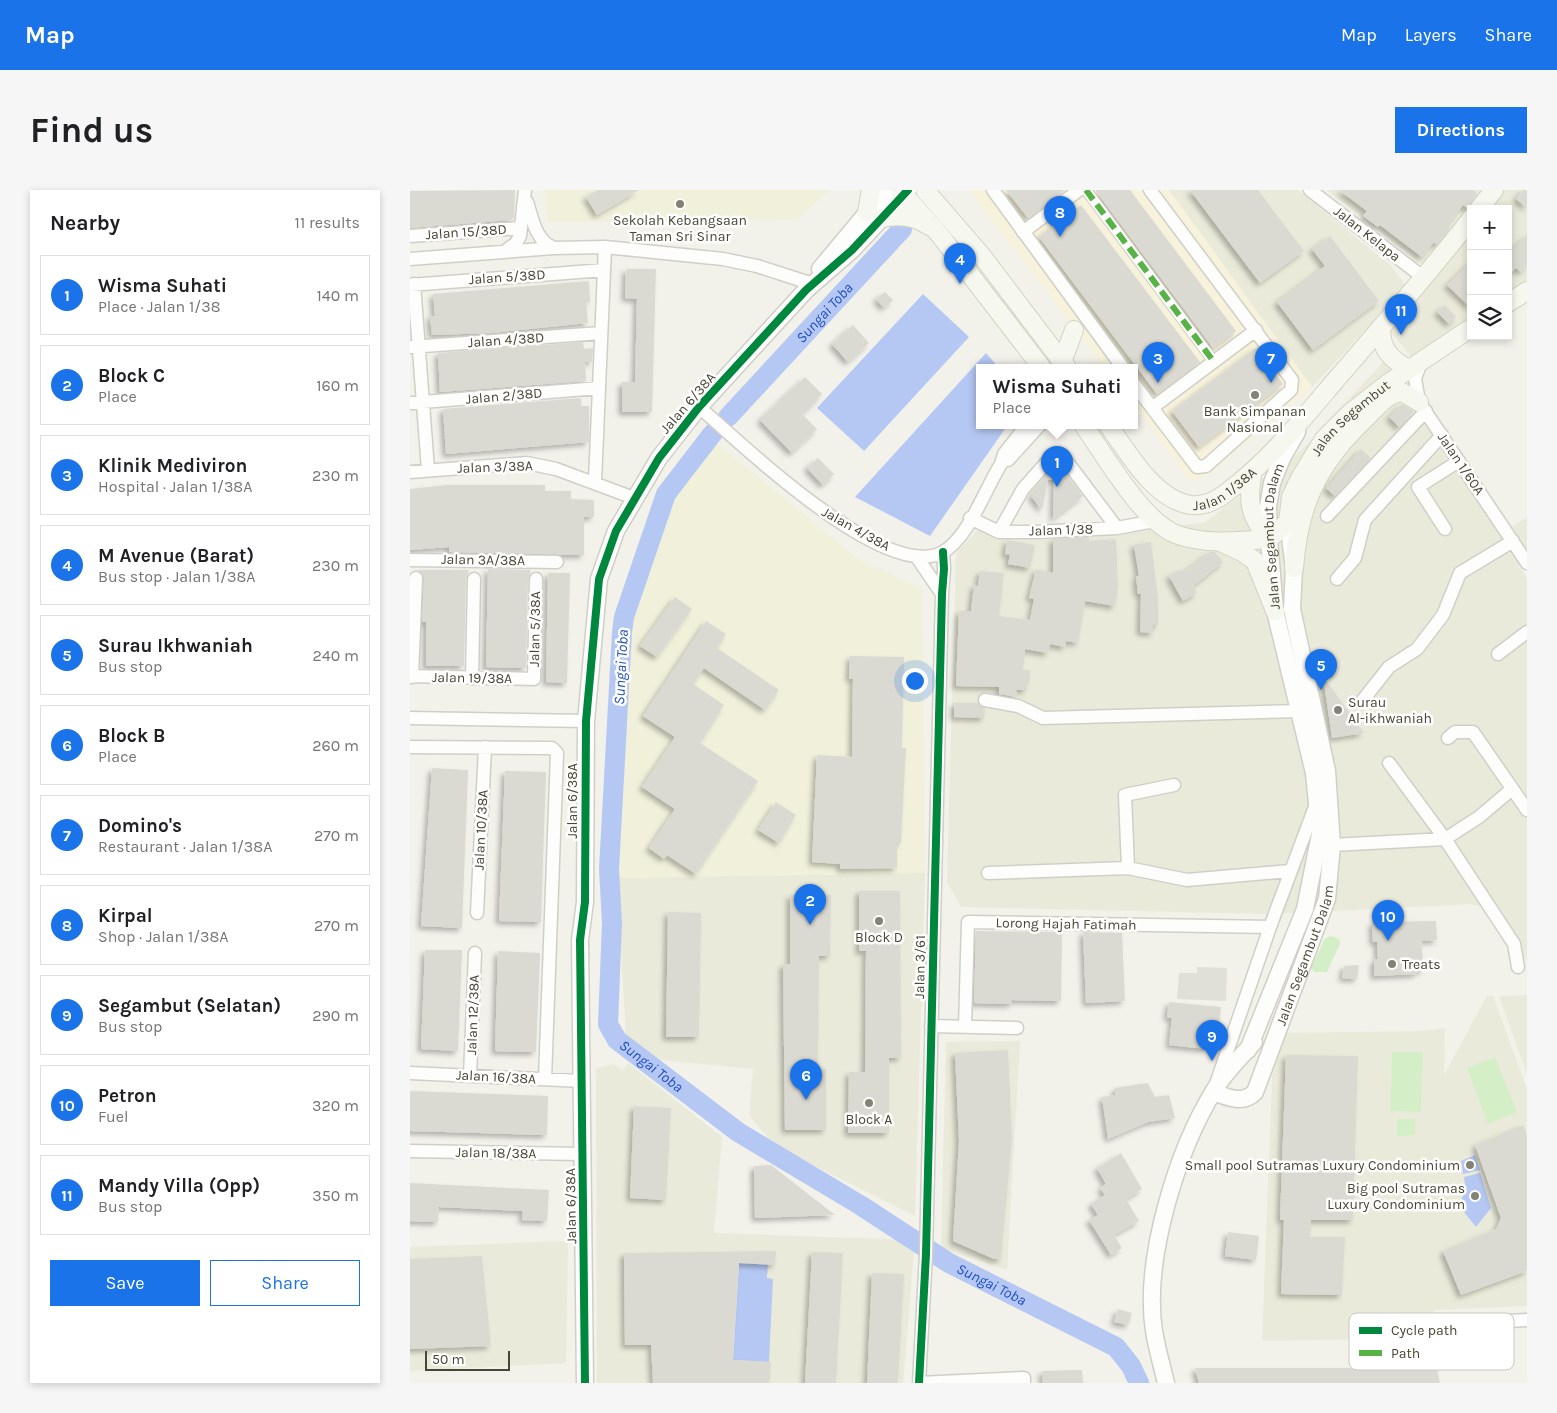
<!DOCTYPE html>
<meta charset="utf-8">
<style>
:root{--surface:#fff;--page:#f6f6f6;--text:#202124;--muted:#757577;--line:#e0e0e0;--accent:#1a73e8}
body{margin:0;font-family:Karla,sans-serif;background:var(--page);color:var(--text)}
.controls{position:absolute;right:15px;top:15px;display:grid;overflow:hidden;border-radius:0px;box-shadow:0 2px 8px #0003}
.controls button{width:45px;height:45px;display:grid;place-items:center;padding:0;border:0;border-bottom:1px solid var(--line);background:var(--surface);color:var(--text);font:25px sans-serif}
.scale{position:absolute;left:15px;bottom:12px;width:85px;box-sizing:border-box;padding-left:5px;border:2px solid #484634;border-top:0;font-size:14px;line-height:18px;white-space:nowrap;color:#484634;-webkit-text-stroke:4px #fff;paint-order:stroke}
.you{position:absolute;left:504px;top:490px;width:18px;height:18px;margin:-12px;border:4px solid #fff;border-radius:50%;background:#1a73e8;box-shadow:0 0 0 8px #1a73e833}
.badge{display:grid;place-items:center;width:32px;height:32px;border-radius:50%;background:var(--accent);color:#fff;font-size:16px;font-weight:700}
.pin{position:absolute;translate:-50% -41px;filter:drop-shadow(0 1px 2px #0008)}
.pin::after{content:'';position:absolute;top:26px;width:18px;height:15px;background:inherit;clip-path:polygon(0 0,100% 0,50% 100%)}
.popup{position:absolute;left:566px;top:174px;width:162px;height:65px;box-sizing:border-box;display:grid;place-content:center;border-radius:0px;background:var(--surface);filter:drop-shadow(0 1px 4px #0005);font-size:16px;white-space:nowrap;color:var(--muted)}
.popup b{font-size:19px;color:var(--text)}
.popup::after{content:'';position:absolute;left:50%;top:100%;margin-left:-10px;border:10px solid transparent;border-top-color:var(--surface)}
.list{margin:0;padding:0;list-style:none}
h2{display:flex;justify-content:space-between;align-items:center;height:65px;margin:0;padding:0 20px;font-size:21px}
h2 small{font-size:16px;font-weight:400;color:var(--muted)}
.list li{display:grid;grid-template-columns:32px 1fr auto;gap:15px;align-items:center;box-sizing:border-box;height:80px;margin:0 10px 10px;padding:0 10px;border:1px solid var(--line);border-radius:0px}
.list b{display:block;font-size:19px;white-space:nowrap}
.list p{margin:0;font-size:16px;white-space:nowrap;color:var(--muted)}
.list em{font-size:16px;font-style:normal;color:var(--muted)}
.actions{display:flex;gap:10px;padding:15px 20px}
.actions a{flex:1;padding:11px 0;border:1px solid var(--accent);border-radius:0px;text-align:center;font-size:18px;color:var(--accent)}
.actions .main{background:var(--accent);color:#fff}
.icon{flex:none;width:28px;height:28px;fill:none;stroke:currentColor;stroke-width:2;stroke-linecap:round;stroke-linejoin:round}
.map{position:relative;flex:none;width:1117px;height:1193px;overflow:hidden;border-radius:0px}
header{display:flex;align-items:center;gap:30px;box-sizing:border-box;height:70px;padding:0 25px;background:var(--accent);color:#fff}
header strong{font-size:24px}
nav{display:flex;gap:28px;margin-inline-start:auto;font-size:18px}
.intro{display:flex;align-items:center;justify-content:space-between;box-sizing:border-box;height:120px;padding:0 30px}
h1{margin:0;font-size:35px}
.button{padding:12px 22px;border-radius:0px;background:var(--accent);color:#fff;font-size:18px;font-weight:700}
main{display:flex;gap:30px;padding:0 30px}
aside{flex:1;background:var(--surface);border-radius:0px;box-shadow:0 2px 8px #0003}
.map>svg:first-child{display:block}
</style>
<header>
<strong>Map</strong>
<nav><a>Map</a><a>Layers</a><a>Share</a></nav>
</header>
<div class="intro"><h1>Find us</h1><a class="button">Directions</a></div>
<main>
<aside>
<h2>Nearby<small>11 results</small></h2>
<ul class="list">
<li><span class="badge">1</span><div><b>Wisma Suhati</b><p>Place · Jalan 1/38</p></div><em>140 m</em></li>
<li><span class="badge">2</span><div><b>Block C</b><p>Place</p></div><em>160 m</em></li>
<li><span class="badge">3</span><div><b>Klinik Mediviron</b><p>Hospital · Jalan 1/38A</p></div><em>230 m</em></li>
<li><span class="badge">4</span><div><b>M Avenue (Barat)</b><p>Bus stop · Jalan 1/38A</p></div><em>230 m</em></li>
<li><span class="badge">5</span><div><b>Surau Ikhwaniah</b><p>Bus stop</p></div><em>240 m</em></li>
<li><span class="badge">6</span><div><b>Block B</b><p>Place</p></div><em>260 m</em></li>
<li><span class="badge">7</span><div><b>Domino's</b><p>Restaurant · Jalan 1/38A</p></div><em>270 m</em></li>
<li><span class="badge">8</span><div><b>Kirpal</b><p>Shop · Jalan 1/38A</p></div><em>270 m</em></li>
<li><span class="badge">9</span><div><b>Segambut (Selatan)</b><p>Bus stop</p></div><em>290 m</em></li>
<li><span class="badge">10</span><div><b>Petron</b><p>Fuel</p></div><em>320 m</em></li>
<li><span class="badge">11</span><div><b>Mandy Villa (Opp)</b><p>Bus stop</p></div><em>350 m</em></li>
</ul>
<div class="actions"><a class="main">Save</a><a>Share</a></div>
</aside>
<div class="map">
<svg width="1117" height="1193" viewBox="0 0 1117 1193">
<defs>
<filter id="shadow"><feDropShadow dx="-3.5" dy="3.5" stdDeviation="2.5" flood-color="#0004"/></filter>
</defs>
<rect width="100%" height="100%" fill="#f2f1ea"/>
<path fill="#eaeada" d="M759 0H888L981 76 996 96 902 197Z
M917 0H1117V94L1098 107V19H1061V133L1005 171 980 141 1016 78Z
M976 169 1117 388V771L1082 719 1061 714 864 724 551 717 537 692 546 364 569 338 648 345 794 333 891 261Z
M1117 327V360L1102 337Z
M515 683 505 1026 365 956 339 925 343 879 242 869 216 847 207 688Z
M1117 805V884L1089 806Z
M1077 806H1083L1117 899V1116L1024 1120 1023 1148 852 1151 863 867 874 843 1016 841 1035 838 1034 885Z
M610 851 597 1080 531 1058 536 852Z
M218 873 312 947 304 1043 505 1050 493 1193H187L186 878 204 874 212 881Z
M158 1051 156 1173 0 1181V1057Z"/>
<path fill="#f6f2db" d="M559 0H759L902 197 800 284 780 291 725 217 724 178H695Z"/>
<path fill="#f0f0db" d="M135 0H419L388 29 138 32Z
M298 249 309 255 448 369 512 399 515 683 207 688 217 428 257 304Z"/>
<path fill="#d4efc7" d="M921 746 929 749 930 754 917 782H905L901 778 915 748Z
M982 862H1013L1011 922 980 921Z
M1085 867 1107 922 1078 934 1057 878Z
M987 929H1005V945L987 946Z"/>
<path fill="#e1e0d8" d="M787 777 817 778 816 811 767 809 769 783H787Z"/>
<path fill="#b5c8f4" d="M513 104 559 147 454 261 407 218Z
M576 163 589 178H570V236H597L520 346 445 307Z
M1065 965 1070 980 1053 984 1051 971Z
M1070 983 1081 1018 1066 1037 1050 1017 1055 995 1054 987Z
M329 1073 358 1074 357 1088 363 1089 359 1172 323 1170Z"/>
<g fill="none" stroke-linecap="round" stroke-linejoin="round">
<g stroke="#b5c8f4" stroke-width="20">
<path id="s1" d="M318 227 492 39"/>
<path id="s2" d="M303 243 256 304 214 427 212 442 199 679 202 733 198 834 207 850 328 942 450 1015 539 1073 706 1157 721 1176 729 1193"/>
</g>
</g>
<path fill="#dbdad2" filter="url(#shadow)" d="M105 0 104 27 101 30 0 38V1Z
M188 0H229L187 25 176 7Z
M596 0H655L618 28Z
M685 0H720L826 141 803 158Z
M780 0H848L894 61 850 93Z
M929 0H1063L1067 4 1059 19 1053 15 1037 36 1040 39 1027 55 1024 52 1012 67 970 35 968 37 953 26 957 21Z
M1113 0H1117V18L1106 9Z
M671 15 790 172 747 204 629 47Z
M1117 44V75L1111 82 1106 78 1098 85V51L1106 57Z
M920 46 969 111 903 160 867 112 915 76 902 59Z
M1061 71V118L1037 95Z
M216 79H246L242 222H212V192H225L227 109 215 108Z
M179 91 180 112H176L178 133 81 143 22 145 20 126H25L23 104Z
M475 102 483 110 474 118 466 109Z
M1035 115 1046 127 1039 134 1027 122Z
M443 135 459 153 438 172 422 154Z
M173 152 174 159 183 158 182 172H175L176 191 30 202 28 163Z
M847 157 873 194 789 257 762 221Z
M395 187 412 204 392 224 407 239 382 263 350 230Z
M171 208V216H179V252L36 264 33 219Z
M992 214 1004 221 989 237 979 227Z
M951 259 961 268 925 306 916 298Z
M408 268 424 284 413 295 397 278Z
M648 273 673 306 643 329 644 290H638L632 320 621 306Z
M37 295H135V301H161V309L184 310V327H174V365L39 362V357L0 360V299Z
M679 347V351L706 349 708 397 705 416 675 411 668 453 656 451 655 457 640 454 638 463 615 459 613 480H620V491H617V500H606L607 507 589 504V497L546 496 549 421H561L564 395 568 396 570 381 594 383 589 426 620 430 624 409 619 408 626 379 643 383V349Z
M597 350 625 355 620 378 598 374 600 365 595 364Z
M741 352 748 409V435H743V443L730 442 731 404H728L726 386H729L724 355Z
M800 362H805L813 372 783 396 787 403 773 411 759 386 773 379 774 382Z
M78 379 121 380 118 389 116 478 76 477Z
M8 380H59L56 389 54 476H16V432H12L14 388Z
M138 383H160L157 493 136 492Z
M265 407 282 419 247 467 230 456Z
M296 431 316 444 307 458 369 500 355 520 294 478 283 494 314 515 290 553 348 591 286 684 257 665 254 669 239 658 265 619 232 597 265 547 233 526Z
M440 466 494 467 492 558H496L491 653H487V678L430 679V674L402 672 407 565 442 567 443 489H439Z
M913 486 954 543 922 548Z
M544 513H568L575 518 574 528 544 527Z
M22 578 58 580 52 738 11 736Z
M95 581 136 582 131 732 89 731Z
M366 612 386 625 369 653 348 640Z
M449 701H490L491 868H479V943H438L439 882H455L456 761H449Z
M380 705H421L420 766H409L408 879H416V940H375L373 774H380Z
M258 722 291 723 289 847H256Z
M1026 731 1027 750 1012 751 1013 781H1007V784L964 786V770L968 769 967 752H963L962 732Z
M566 741 652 742 651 811 602 810V814L564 813Z
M673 742 712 743 715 811 676 813Z
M15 760H52L48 861 11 859Z
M88 761 130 763 126 862 85 861Z
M949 775 947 789 932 788 934 776Z
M759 812 811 817 809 835 799 834 796 859 759 855 762 828 757 827Z
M598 860 602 948 591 1069H584L543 1051 549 951 545 863Z
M876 865 948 866 943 1030H901L900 1047H935L932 1105 871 1104 874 1030H870Z
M738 893 745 907 759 905 765 928 738 932 698 949 692 907 705 905V898Z
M0 901 138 906 137 945 0 941Z
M224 916 261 918 256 1010 220 1008Z
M1113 935 1117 946V1081L1051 1105 1033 1061 1086 1039 1091 1028 1065 955Z
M711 963 732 999 716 1009 729 1031 704 1045 712 1058 701 1065 679 1030 688 1025 681 1014 695 1005 690 998 696 994 687 978Z
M361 975 425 1025 345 1028 344 976Z
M0 993 139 1000 137 1031 112 1030 113 1021 29 1017 28 1032 0 1031Z
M818 1042 849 1046 846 1070 815 1066Z
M366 1061 365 1075 329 1073 323 1170 361 1172 359 1193H243L241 1155H215L214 1063Z
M402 1062 433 1063 426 1193H395Z
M72 1066 81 1156 0 1159V1069Z
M462 1083 494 1084 488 1193H457Z
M708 1119 722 1123 718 1135 704 1132Z
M785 1178H1027L1030 1193H789Z
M672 1180 673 1193H633L632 1181Z"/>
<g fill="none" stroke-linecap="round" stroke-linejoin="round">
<g stroke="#d0cfc7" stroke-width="12">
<path id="pedestrian" d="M676 0 804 172"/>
</g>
<g stroke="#d0cfc7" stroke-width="15">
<path id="minor" d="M583 0 713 178
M900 0 1014 88
M117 12C123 30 125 50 144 58
M613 42 669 0
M0 46 111 38
M94 62 106 53 110 46 115 0
M0 69 144 58 195 57 313 69 347 76 403 94
M4 94 18 280
M0 95 194 80
M0 157 191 143
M1012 170 1005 188 1009 212 1117 373
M724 194 787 277 796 276 881 200 882 190 740 0
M0 213 189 198
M289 217C331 253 476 394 533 362 559 347 575 299 591 274L594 264 616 236
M742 218 846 140
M598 270 629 236
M0 282 117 273 146 279 224 308
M185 292 195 57
M917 326 1016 221
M560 328 589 342H625L707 338 744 331
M1035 339 1008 297 1049 271
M589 342 613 299 644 264 652 265 707 338
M506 366 532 404
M0 370 147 372
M927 389 945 368 955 330 1032 245
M1088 464 1117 442
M0 486 124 489 126 389
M2 487 6 388
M62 488 64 389
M575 510 608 516 633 528 890 521
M953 510 979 477 1007 459 1033 425 1050 383 1103 351
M0 528 176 531
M1038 548 1045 542H1063L1117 620
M0 557 142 558 147 563 135 889
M979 573 1035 649 1104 754 1108 777
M922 655 1035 649 1069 627 1102 599
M718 678 715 605 764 595
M578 683 718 678 777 690 880 681
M67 723 75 557
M521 836 607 838
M555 837 558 732 860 737
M0 883 172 891
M60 886 65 763
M807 891 860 737 906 614
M0 961 172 964
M972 1138 1117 1130
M509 1193 516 1064 532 404 534 379 533 362
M509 1193 614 1188V1193"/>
</g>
<g stroke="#d0cfc7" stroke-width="19">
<g id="tertiary">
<path d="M410 79 476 0"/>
<path id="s3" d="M838 860 895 719 910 644 904 583 865 421 859 349 858 317 862 293 872 268 887 242"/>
<path id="s4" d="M803 902C817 907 833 915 845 902L917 709 922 655 917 581 882 419 884 378 878 332"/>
<path d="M175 1193 170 750 175 712 176 531 189 389 206 341 249 268 289 217 396 100 442 60 498 0"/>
<path d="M756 1193C752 1176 747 1159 744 1141 733 1070 767 960 805 899 815 882 831 867 844 852"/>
</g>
</g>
<g stroke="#d2d3c1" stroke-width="20">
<g id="secondary">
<path d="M490 0 529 44 632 178"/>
<path d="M515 0 572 66 657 178"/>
<path d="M1069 19 1084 0"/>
<path d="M457 22 461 0"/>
<path d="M471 28C488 25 504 25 519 36"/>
<path d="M1098 113 1117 101"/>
<path d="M971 138C971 160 980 168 998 179"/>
<path d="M652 172 664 140"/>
<path d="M674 236C696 267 733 333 768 345 797 355 829 351 859 349"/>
<path id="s5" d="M699 236C718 263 745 310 781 315 794 316 806 311 816 303 858 272 891 231 924 192 971 138 1017 85 1061 29"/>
<path d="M843 281C837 311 839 326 859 349"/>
<path id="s6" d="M859 349 878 332 881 307 889 290 914 249 940 223 977 194 1061 138"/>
<path d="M810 352 832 362 845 371 865 421"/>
<path d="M884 378C889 311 910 271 958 226 968 216 978 203 992 202L1009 212"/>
</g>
</g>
<use href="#pedestrian" stroke="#fdfdfc" stroke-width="10"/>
<use href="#minor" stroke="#fdfdfc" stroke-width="12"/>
<use href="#tertiary" stroke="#fdfdfc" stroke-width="16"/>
<use href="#secondary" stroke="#f6f7ee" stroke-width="18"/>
<path stroke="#57b346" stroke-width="6" stroke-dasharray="12 6" stroke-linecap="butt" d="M676 0 804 172"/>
<g stroke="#fff" stroke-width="11">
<path id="cycleway" d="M175 1193 170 750 175 712 176 531 189 389 206 341 249 268 289 217 396 100 442 60 498 0
M509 1193 516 1064 532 404 534 379 533 362"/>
</g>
<use href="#cycleway" stroke="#00873e" stroke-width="8"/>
</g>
<g fill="#848274" stroke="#fff" stroke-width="2">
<circle cx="270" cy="14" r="5"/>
<circle cx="845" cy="205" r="5"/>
<circle cx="928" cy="520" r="5"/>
<circle cx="469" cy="731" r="5"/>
<circle cx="982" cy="774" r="5"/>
<circle cx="459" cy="913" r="5"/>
<circle cx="1060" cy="975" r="5"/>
<circle cx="1065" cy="1006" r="5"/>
</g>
<g text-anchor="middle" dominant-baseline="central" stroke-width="5" stroke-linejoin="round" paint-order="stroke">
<g font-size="14" fill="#484634" stroke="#fff">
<text x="270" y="30">Sekolah Kebangsaan<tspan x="270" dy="16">Taman Sri Sinar</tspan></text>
<text x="845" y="221">Bank Simpanan<tspan x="845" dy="16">Nasional</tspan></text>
<text x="938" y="512" text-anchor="start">Surau<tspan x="938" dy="16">Al-ikhwaniah</tspan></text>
<text x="469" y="747">Block D</text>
<text x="992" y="774" text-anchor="start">Treats</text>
<text x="459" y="929">Block A</text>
<text x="1050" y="975" text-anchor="end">Small pool Sutramas Luxury Condominium</text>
<text x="1055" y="998" text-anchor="end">Big pool Sutramas<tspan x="1055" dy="16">Luxury Condominium</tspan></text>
</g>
<g font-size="14" fill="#484634" stroke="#fff">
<text transform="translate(56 42) rotate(-4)">Jalan 15/38D</text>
<text transform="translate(957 44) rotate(38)">Jalan Kelapa</text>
<text transform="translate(97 87) rotate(-4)">Jalan 5/38D</text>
<text transform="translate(96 150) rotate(-4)">Jalan 4/38D</text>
<text transform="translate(94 206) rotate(-5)">Jalan 2/38D</text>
<text transform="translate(278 213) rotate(-49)">Jalan 6/38A</text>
<text stroke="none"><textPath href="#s6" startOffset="151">Jalan Segambut</textPath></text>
<text transform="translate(1051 274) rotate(56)">Jalan 1/60A</text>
<text transform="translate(85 277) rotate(-2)">Jalan 3/38A</text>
<text stroke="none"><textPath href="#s5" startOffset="155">Jalan 1/38A</textPath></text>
<text transform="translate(446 339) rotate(29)">Jalan 4/38A</text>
<text transform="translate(651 340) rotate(-2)">Jalan 1/38</text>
<text stroke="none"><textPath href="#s3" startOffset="532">Jalan Segambut Dalam</textPath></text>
<text transform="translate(73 370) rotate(1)">Jalan 3A/38A</text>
<text transform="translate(125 439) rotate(-89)">Jalan 5/38A</text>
<text transform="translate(62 488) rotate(1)">Jalan 19/38A</text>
<text transform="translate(162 611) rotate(-90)">Jalan 6/38A</text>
<text transform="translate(71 640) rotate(-87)">Jalan 10/38A</text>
<text transform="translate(656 734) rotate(1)">Lorong Hajah Fatimah</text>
<text stroke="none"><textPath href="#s4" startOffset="191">Jalan Segambut Dalam</textPath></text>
<text transform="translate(510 777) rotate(-89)">Jalan 3/61</text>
<text transform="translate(63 825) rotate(-88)">Jalan 12/38A</text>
<text transform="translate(86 887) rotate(3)">Jalan 16/38A</text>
<text transform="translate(86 963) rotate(1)">Jalan 18/38A</text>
<text transform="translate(161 1016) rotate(-91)">Jalan 6/38A</text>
</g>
<g font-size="15" font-style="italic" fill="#214fc0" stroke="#fff">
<text stroke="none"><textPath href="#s1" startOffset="142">Sungai Toba</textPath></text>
<text transform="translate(211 477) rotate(-87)">Sungai Toba</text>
<text stroke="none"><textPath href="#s2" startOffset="676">Sungai Toba</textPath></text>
<text stroke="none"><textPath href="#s2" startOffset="1081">Sungai Toba</textPath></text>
</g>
</g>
<rect x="939" y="1123" width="165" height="57" rx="8" fill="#fff" stroke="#c8c8c2" stroke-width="1"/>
<rect x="949" y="1137" width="23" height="7" fill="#00873e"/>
<rect x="949" y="1160" width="23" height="6" fill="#57b346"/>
<g font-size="14" fill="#484634">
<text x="981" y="1145">Cycle path</text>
<text x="981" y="1168">Path</text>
</g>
</svg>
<div class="controls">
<button>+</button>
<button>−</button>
<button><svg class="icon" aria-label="layers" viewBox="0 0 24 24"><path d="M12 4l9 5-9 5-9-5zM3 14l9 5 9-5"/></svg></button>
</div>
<div class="scale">50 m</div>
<div class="you"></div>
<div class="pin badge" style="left:647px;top:297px">1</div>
<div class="popup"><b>Wisma Suhati</b>Place</div>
<div class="pin badge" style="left:400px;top:735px">2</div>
<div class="pin badge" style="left:748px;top:193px">3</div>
<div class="pin badge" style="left:550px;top:94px">4</div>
<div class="pin badge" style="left:911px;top:500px">5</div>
<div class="pin badge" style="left:396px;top:910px">6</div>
<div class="pin badge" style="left:861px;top:193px">7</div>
<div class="pin badge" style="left:650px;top:47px">8</div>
<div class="pin badge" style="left:802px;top:871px">9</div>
<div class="pin badge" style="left:978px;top:751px">10</div>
<div class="pin badge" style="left:991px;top:145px">11</div>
</div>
</main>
